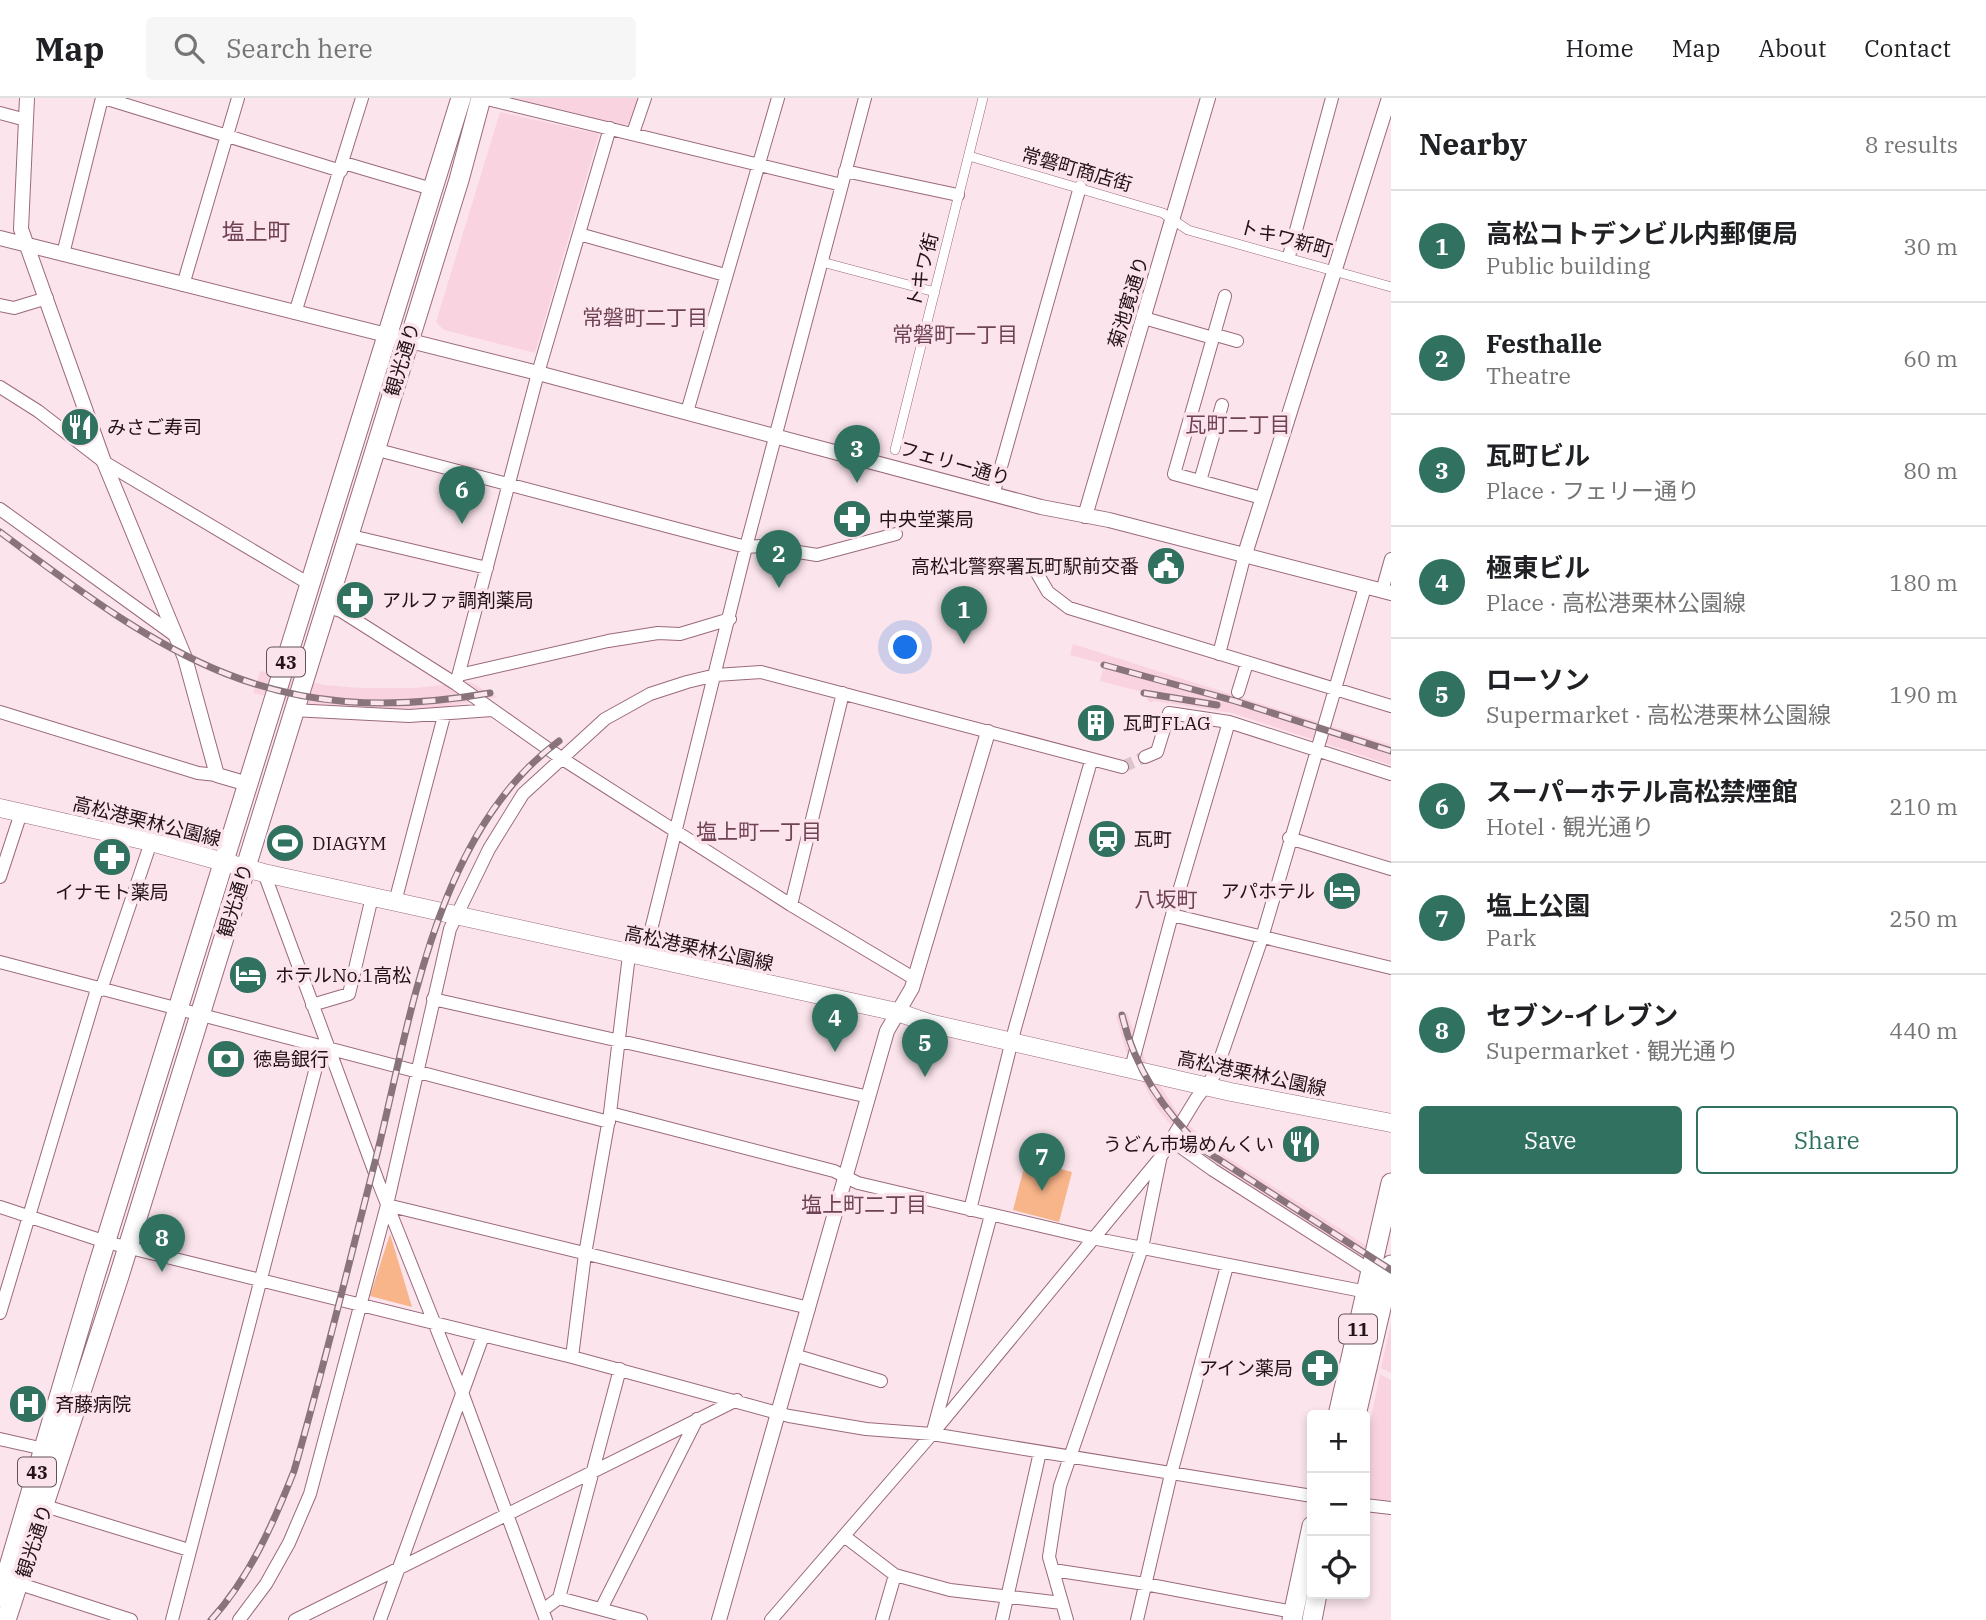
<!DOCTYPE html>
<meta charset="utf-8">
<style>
:root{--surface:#fff;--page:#f6f6f6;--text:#202124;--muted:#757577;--line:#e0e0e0;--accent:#307160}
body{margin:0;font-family:"IBM Plex Serif","Noto Sans JP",serif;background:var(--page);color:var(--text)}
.controls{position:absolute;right:21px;bottom:21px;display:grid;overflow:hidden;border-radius:7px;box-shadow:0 4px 10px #0003}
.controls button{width:63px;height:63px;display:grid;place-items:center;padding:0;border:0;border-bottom:2px solid var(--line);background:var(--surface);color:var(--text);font:35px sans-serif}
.you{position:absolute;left:906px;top:550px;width:24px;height:24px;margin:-18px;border:5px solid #fff;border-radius:50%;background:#1a73e8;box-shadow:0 0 0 10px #1a73e833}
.badge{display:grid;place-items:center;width:46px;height:46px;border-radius:50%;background:var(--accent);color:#fff;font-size:23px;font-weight:700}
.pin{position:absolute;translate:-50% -58px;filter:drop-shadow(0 2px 4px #0008)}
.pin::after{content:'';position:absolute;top:37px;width:24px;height:21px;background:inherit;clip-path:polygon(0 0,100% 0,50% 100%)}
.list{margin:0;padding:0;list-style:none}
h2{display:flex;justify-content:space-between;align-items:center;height:91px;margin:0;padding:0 28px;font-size:30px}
h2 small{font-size:23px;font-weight:400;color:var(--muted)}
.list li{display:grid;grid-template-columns:46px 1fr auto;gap:21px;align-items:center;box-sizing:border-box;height:112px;padding:0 28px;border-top:2px solid var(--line)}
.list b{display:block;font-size:26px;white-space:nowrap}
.list p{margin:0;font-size:23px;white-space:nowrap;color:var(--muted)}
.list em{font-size:23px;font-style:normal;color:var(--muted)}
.actions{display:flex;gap:14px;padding:21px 28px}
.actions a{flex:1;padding:16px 0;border:2px solid var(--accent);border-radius:7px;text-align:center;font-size:24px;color:var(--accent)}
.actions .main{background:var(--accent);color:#fff}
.icon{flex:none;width:38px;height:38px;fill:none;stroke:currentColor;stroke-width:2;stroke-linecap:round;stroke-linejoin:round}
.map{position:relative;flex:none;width:1391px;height:1522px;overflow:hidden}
header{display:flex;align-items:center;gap:42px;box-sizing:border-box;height:98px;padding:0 35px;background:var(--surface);border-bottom:2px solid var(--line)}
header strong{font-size:33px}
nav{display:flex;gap:38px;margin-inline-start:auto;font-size:24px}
.search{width:490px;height:63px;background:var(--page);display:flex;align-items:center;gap:18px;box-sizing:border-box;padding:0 24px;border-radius:7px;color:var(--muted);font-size:26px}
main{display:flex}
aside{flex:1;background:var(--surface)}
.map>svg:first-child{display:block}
</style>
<header>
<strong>Map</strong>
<div class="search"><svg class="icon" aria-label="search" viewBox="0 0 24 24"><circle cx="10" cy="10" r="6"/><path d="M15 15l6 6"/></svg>Search here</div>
<nav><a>Home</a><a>Map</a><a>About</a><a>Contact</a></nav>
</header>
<main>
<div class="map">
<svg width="1391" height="1522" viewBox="0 0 1391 1522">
<rect width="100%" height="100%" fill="#fbe4ec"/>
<path fill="#fad3e1" d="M514 0H639L631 26 623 27Z
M500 14 599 36 535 255 444 232 436 224Z
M1073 546 1391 647V667L1232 615 1154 603 1150 605 1143 594 1100 583 1104 566 1070 557Z
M260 573 325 587 361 590H415L470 584 497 599 445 609 386 612 294 605 253 595Z
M1127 915 1149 971 1179 1017 1192 1030 1225 1058 1391 1163V1180L1200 1057 1181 1040 1156 1009 1126 954 1116 918Z
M1391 1224V1275L1381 1270Z
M1380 1276 1391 1282V1403L1365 1400V1349Z"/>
<path fill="#f8b58a" d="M1026 1062 1072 1074 1059 1124 1013 1112Z
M390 1136 412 1209 370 1198Z"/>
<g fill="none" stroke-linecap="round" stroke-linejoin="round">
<path stroke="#dbc4cc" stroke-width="12" stroke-dasharray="12 6" stroke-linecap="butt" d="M1122 669 1145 659"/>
<g stroke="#9b697d" stroke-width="10">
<path id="pedestrian" d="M969 58 1163 115 1188 132 1391 189
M822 164 935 194
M895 352 983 0"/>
</g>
<g stroke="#9b697d" stroke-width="14">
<path id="minor" d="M104 0 341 73
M483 0 842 87
M0 15 26 22
M633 35 645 0
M344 65 432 91
M845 73 958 97
M579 136 725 177
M63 156 102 0
M1289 158 1332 0
M183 187 238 0
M1225 198 1174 376 1262 400
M0 207 14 210 47 200
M295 215 362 0
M1144 220 1213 240 1216 237 1237 243
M0 289 38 313 104 364 311 487
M687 314 778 0
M374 351 746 449 761 448 817 457 896 436
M1200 383 1222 307
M993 397 1080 89
M0 411 177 539
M347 437 487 470
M1037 475 1048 494 1069 510 1391 608
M1382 493 1391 461
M325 508 341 513 456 586 561 660 791 807 915 881
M1219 556 1245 456
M459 577 608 543 658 535 680 536 730 521
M456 586 538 275 610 30
M1238 594 1247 565
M292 612 409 618 492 612
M0 614 198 675 217 677
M1145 659 1157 654 1169 615 1229 624 1391 676
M1289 740 1391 771
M264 775 379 1086 463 1297 546 1522
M0 779 21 715
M395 804 444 618
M791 807 843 595
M1172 817 1391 870
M644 860 746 449 865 0
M0 864 609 1024
M101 892 151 744
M433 901 869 999
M312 907 349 896 372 799
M1131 970 1172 817 1229 624
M610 1015 834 1073 858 1085 1092 1140 1367 1194
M1171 1042 1213 1072 1376 1176
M387 1107 809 1210
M0 1109 106 1144 572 1259 789 1318 866 1331 932 1336 1312 1398
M970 1112 1015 930 1091 663
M0 1215 97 891
M794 1257 881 1283
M572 1259 585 1156 610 1015 629 857
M933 1333 991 1117
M0 1341 44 1351
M1365 1407 1391 1410
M45 1408 189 1452
M844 1438 895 1477 950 1492 1062 1505
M1053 1472 1145 1486 1293 1514
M20 1486 131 1522
M559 1500 620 1271
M601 1511 697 1321
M543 1512 559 1500 641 1522
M172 1522 319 958 329 951
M239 1522 266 1486 289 1445 310 1396 387 1107 450 831 489 751 523 696 605 621 650 596 687 584 716 577 761 574 1122 669
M295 1522 737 1302
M380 1522 483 1238
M771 1522 932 1336 1160 1060 1196 1001 1215 976 1261 843 1365 489
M882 1522 895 1477
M1002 1522 1040 1354
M1067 1522 1049 1459 1060 1388 1142 1150 1160 1062
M1137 1522 1171 1376 1227 1168"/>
</g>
<g stroke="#9b697d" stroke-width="16">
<path id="tertiary" d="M27 0 21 131 104 364 185 560 217 677 248 686
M0 140 538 275 1041 409 1109 422 1391 495
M1085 418 1208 0
M1245 456 1389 0
M719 1522 887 933 912 890 988 634"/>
</g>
<g stroke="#9b697d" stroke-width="19">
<path id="secondary" d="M0 710 151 744 264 775 897 914 929 925 1231 994 1391 1025"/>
</g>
<g stroke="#9b697d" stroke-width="21">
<path id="primary" d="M0 1499 94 1181 461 0
M6 1522 119 1178 459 82 481 0"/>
</g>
<g stroke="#9b697d" stroke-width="21">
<path id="trunk" d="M1338 1317 1391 1085
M1356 1317 1391 1167
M1292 1522 1312 1428
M1312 1522 1317 1496"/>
</g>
<use href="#pedestrian" stroke="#fff" stroke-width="9"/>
<use href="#minor" stroke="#fff" stroke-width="12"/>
<use href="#tertiary" stroke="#fff" stroke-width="14"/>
<use href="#secondary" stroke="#fff" stroke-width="18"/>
<use href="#primary" stroke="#fff" stroke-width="19"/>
<use href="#trunk" stroke="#fff" stroke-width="19"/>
<g stroke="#89747c" stroke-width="7">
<path id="rail" d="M0 434C167 559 272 633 490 595
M1104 567 1235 603 1391 653
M1144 595 1217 607
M1122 917C1135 972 1164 1013 1204 1052L1391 1172
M211 1522C250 1479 273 1426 294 1373 324 1269 349 1165 376 1060 411 921 435 734 559 643"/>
</g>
<use href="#rail" stroke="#fbe4ec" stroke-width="4.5" stroke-dasharray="13" stroke-linecap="butt"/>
</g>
<defs>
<g id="restaurant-disc" transform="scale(2.0125)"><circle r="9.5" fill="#307160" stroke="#fbe4ec"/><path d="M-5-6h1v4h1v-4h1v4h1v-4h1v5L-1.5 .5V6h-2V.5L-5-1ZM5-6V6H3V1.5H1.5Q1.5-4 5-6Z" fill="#fff"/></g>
<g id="pharmacy-disc" transform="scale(2.0125)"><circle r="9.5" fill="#307160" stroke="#fbe4ec"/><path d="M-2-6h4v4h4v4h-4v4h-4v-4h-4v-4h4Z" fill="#fff"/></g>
<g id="civic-disc" transform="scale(2.0125)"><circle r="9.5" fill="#307160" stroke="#fbe4ec"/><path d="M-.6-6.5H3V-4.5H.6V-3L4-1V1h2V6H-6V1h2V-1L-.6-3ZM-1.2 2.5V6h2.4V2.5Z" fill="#fff"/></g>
<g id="building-disc" transform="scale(2.0125)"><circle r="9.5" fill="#307160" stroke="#fbe4ec"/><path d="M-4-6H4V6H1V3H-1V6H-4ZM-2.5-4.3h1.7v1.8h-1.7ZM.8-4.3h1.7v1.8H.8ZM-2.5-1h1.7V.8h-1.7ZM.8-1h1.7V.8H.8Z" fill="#fff"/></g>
<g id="station-disc" transform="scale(2.0125)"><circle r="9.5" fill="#307160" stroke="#fbe4ec"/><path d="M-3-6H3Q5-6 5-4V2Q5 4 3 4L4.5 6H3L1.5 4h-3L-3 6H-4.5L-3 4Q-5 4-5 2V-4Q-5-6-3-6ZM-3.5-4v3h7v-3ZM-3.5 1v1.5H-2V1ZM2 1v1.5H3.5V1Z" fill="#fff"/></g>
<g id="stadium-disc" transform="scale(2.0125)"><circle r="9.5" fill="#307160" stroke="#fbe4ec"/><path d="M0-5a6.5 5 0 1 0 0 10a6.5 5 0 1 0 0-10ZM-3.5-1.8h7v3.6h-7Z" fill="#fff"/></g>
<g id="hotel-disc" transform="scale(2.0125)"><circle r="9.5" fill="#307160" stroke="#fbe4ec"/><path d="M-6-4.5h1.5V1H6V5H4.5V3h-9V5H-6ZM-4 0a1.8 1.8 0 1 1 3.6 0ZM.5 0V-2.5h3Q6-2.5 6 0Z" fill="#fff"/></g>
<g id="bank-disc" transform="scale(2.0125)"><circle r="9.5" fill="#307160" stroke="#fbe4ec"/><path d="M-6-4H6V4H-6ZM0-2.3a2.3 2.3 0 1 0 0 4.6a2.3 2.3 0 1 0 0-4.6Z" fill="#fff"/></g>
<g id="hospital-disc" transform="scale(2.0125)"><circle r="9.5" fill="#307160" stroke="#fbe4ec"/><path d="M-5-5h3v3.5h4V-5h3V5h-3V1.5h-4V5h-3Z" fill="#fff"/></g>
</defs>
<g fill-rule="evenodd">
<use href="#restaurant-disc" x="80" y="329"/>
<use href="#pharmacy-disc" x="852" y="421"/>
<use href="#civic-disc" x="1166" y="468"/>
<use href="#pharmacy-disc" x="355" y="502"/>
<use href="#building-disc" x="1096" y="625"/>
<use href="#station-disc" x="1107" y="741"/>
<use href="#stadium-disc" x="285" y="745"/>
<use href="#pharmacy-disc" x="112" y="759"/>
<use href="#hotel-disc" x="1342" y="793"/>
<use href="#hotel-disc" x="248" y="877"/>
<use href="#bank-disc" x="226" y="961"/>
<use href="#restaurant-disc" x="1301" y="1046"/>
<use href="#pharmacy-disc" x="1320" y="1270"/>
<use href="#hospital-disc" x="28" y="1306"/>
</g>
<g text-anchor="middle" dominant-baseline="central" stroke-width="7" stroke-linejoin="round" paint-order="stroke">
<g fill="#fbe4ec" stroke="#645058" stroke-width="2">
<rect x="267" y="549.5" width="38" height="29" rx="5"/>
<rect x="1339" y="1216.5" width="38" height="29" rx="5"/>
<rect x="18" y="1359.5" width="38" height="29" rx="5"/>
</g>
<g font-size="18" font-weight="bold" fill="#241119">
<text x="286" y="564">43</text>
<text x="1358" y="1231">11</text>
<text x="37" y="1374">43</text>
</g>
<g font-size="19" fill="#241119" stroke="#fbe4ec">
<text transform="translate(1077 71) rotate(16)">常磐町商店街</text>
<text transform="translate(1286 140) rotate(15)">トキワ新町</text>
<text transform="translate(922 172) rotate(-76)">トキワ街</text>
<text transform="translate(1128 204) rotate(-73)">菊池寛通り</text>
<text transform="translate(402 261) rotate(-73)">観光通り</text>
<text transform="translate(955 365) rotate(16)">フェリー通り</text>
<text transform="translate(147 723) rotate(14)">高松港栗林公園線</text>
<text transform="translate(235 802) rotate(-73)">観光通り</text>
<text transform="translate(699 850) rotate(12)">高松港栗林公園線</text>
<text transform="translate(1252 975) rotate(12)">高松港栗林公園線</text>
<text transform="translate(34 1443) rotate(-72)">観光通り</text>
</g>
<g font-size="19" fill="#241119" stroke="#fbe4ec" text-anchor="start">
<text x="107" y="329">みさご寿司</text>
<text x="879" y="421">中央堂薬局</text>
<text x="1139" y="468" text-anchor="end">高松北警察署瓦町駅前交番</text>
<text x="382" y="502">アルファ調剤薬局</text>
<text x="1123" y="625">瓦町FLAG</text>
<text x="1134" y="741">瓦町</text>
<text x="312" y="745">DIAGYM</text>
<text x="1315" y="793" text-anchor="end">アパホテル</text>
<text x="112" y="794" text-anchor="middle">イナモト薬局</text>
<text x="275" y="877">ホテルNo.1高松</text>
<text x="253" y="961">徳島銀行</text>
<text x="1274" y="1046" text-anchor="end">うどん市場めんくい</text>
<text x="1293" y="1270" text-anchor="end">アイン薬局</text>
<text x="55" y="1306">斉藤病院</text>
</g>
<g font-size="21" fill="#704255" stroke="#fbe4ec">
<text x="645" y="219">常磐町二丁目</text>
<text x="955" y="236">常磐町一丁目</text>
<text x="1238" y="326">瓦町二丁目</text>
<text x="759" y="733">塩上町一丁目</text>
<text x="1166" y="801">八坂町</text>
<text x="864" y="1106">塩上町二丁目</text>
</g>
<g font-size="23" fill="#704255" stroke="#fbe4ec">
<text x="256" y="133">塩上町</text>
</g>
</g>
</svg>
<div class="controls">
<button>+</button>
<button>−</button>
<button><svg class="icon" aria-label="locate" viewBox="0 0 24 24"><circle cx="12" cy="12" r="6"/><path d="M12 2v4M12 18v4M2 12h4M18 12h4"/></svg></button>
</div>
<div class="you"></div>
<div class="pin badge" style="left:964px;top:546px">1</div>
<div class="pin badge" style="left:779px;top:490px">2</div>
<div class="pin badge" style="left:857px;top:385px">3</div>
<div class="pin badge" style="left:835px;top:954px">4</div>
<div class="pin badge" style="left:925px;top:979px">5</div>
<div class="pin badge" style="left:462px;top:426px">6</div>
<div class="pin badge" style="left:1042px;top:1093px">7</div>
<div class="pin badge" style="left:162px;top:1174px">8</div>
</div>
<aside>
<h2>Nearby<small>8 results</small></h2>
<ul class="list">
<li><span class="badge">1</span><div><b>高松コトデンビル内郵便局</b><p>Public building</p></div><em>30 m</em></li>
<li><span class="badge">2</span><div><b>Festhalle</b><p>Theatre</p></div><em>60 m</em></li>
<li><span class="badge">3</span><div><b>瓦町ビル</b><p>Place · フェリー通り</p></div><em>80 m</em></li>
<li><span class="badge">4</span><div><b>極東ビル</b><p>Place · 高松港栗林公園線</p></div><em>180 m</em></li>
<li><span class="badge">5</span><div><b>ローソン</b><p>Supermarket · 高松港栗林公園線</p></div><em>190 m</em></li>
<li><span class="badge">6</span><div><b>スーパーホテル高松禁煙館</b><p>Hotel · 観光通り</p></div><em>210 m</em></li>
<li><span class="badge">7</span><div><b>塩上公園</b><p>Park</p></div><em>250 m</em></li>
<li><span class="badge">8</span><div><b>セブン-イレブン</b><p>Supermarket · 観光通り</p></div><em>440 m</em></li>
</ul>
<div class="actions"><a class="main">Save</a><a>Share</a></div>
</aside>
</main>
